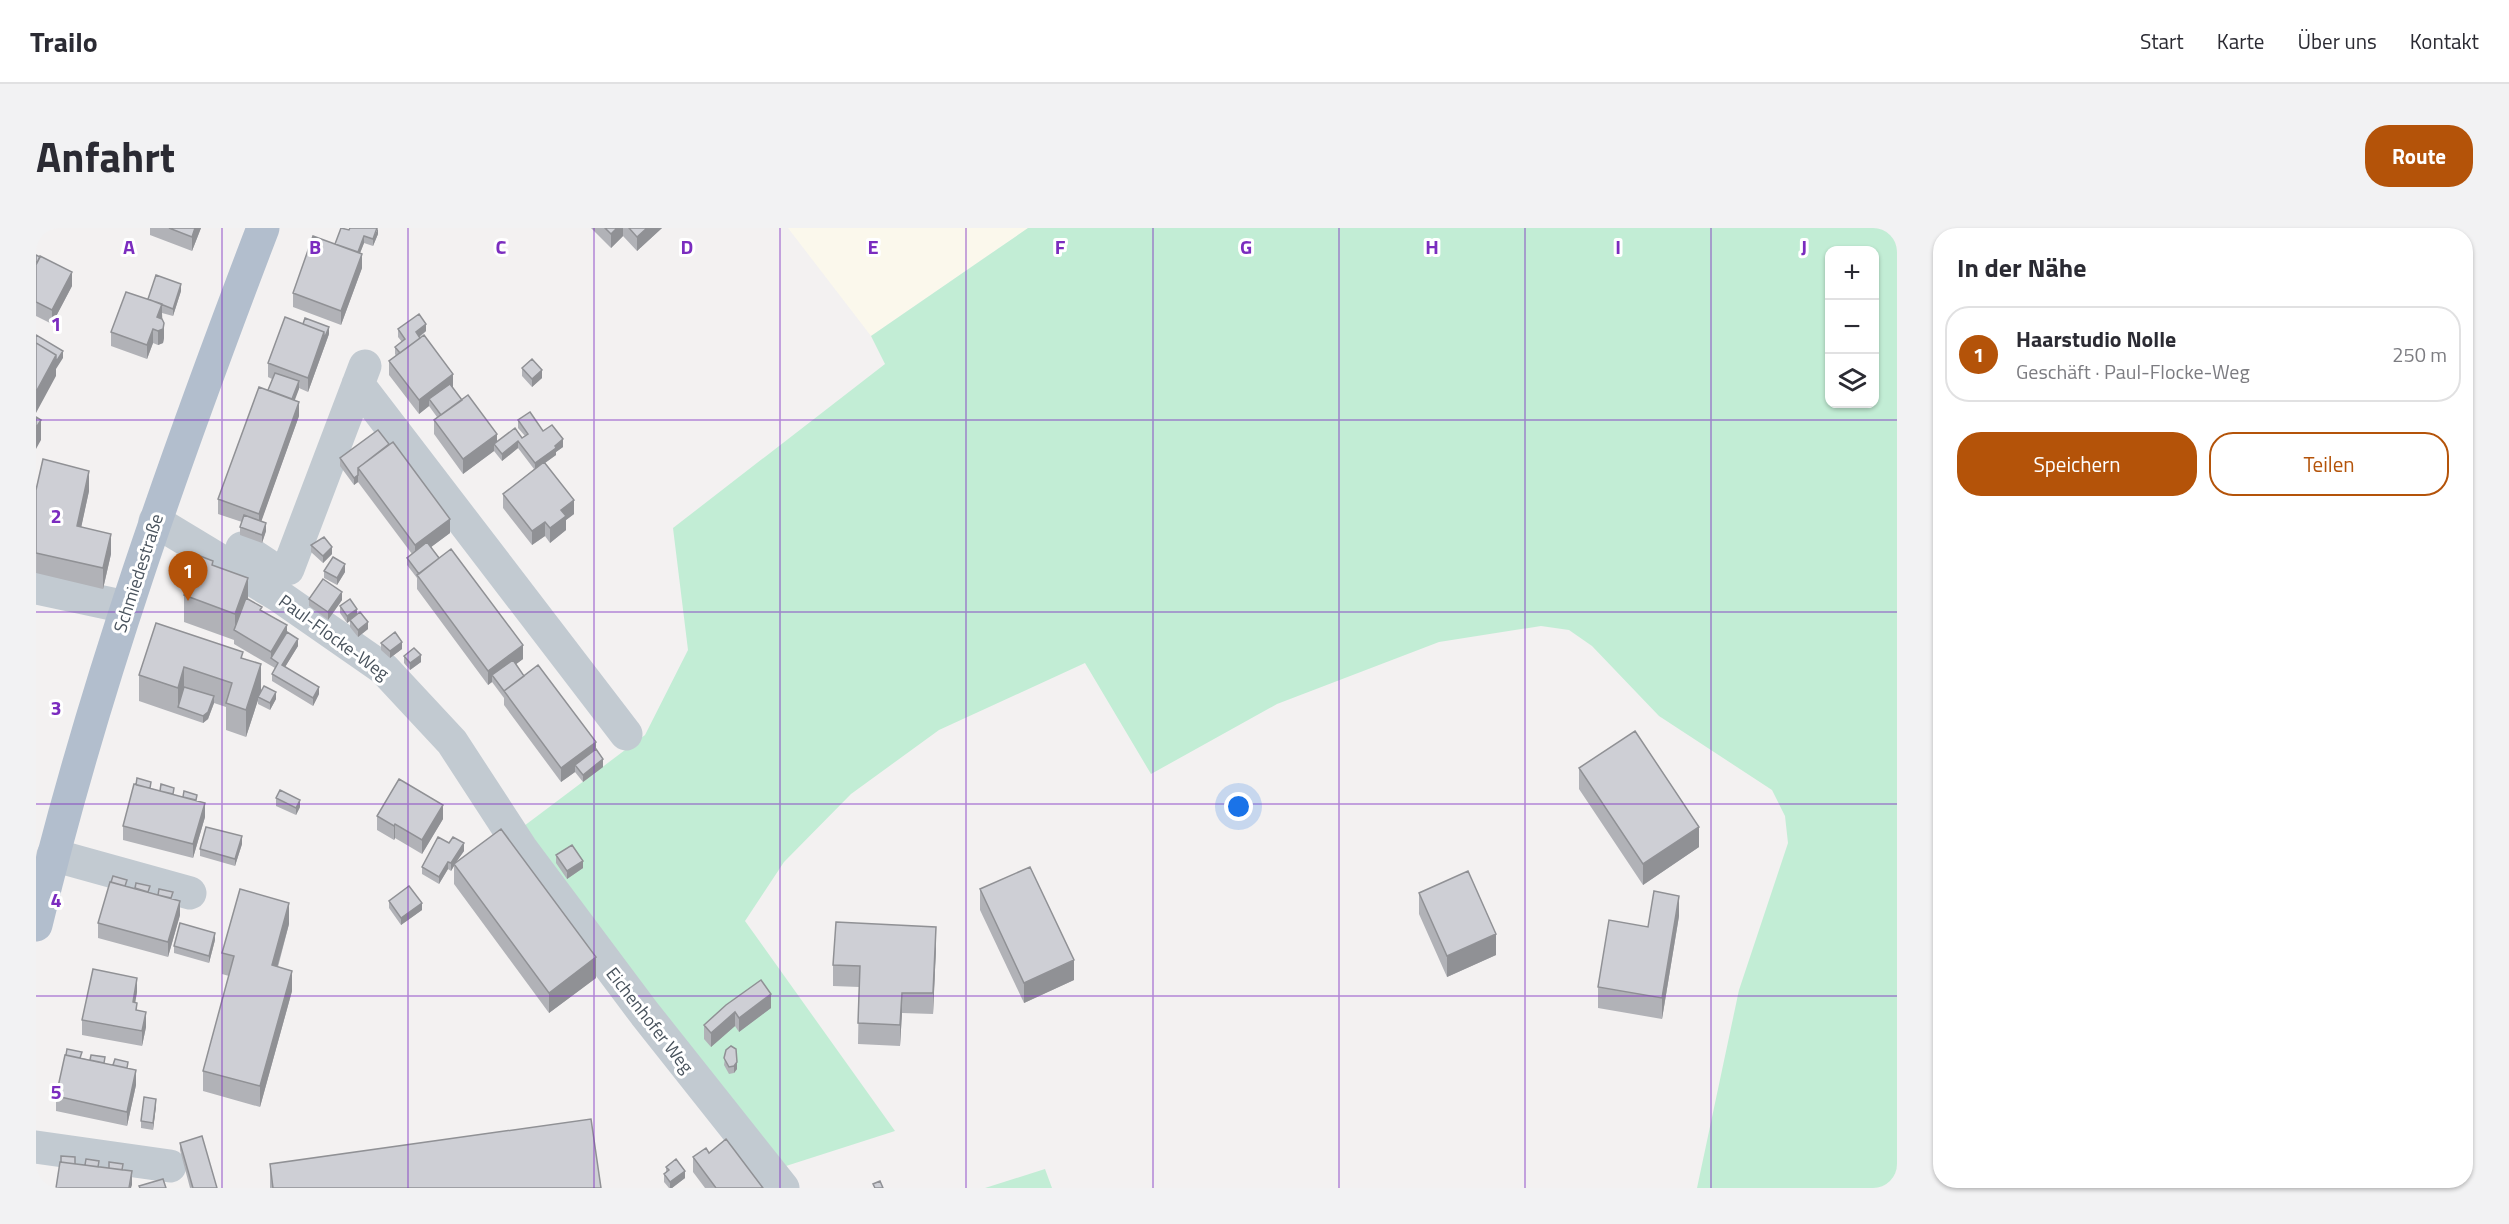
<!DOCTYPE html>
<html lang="de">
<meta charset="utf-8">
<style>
:root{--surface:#fff;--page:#f2f2f3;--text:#2b2b33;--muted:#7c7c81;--line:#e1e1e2;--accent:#b45309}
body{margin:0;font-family:"Titillium Web",sans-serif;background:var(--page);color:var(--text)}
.controls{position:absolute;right:18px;top:18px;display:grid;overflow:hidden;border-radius:12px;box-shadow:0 2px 4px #0004}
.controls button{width:54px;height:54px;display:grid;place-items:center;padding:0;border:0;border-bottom:2px solid var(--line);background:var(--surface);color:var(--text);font:30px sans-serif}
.you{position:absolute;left:1203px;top:579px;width:21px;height:21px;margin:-15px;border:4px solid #fff;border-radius:50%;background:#1a73e8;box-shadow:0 0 0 9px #1a73e833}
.badge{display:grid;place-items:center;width:39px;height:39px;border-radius:50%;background:var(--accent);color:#fff;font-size:20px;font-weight:700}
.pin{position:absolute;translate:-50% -50px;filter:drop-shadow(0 2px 3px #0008)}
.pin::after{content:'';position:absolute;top:32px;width:21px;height:18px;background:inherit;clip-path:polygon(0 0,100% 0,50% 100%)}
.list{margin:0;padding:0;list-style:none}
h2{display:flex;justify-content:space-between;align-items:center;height:78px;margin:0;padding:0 24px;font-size:26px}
h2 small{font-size:20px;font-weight:400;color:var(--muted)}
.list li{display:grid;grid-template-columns:39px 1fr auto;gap:18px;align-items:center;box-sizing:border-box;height:96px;margin:0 12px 12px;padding:0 12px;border:2px solid var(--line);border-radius:24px}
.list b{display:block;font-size:22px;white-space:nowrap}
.list p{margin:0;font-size:20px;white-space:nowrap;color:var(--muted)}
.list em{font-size:20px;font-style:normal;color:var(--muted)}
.actions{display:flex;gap:12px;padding:18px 24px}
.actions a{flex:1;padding:14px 0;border:2px solid var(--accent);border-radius:24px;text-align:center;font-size:21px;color:var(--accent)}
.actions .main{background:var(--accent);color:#fff}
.icon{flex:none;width:33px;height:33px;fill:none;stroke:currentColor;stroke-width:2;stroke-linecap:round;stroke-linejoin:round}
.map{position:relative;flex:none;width:1861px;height:960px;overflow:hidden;border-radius:24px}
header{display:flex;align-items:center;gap:36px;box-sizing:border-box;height:84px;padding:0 30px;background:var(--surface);border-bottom:2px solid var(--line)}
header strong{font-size:28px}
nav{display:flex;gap:33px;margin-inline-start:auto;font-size:21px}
.intro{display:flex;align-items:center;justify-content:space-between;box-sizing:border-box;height:144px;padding:0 36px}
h1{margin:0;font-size:42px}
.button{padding:15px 27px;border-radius:24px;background:var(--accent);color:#fff;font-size:21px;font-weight:700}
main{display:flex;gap:36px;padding:0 36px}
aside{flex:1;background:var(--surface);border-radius:24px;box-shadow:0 2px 4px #0004}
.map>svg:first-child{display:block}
</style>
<header>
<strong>Trailo</strong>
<nav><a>Start</a><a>Karte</a><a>Über uns</a><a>Kontakt</a></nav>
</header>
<div class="intro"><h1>Anfahrt</h1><a class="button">Route</a></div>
<main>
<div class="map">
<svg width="1861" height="960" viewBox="0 0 1861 960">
<rect width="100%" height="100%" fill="#f3f1f1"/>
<path fill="#fbf8ec" d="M752 0H992L835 108Z"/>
<path fill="#c2edd5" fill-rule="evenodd" d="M992 0H1861V960H1661L1703 762 1752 615 1749 588 1736 562 1623 488 1556 418 1533 402 1505 398 1403 414 1241 476 1115 546 1049 435 903 502 815 566 748 634 709 693 859 903 750 938 618 785 484 601 609 507 652 422 637 300 849 136 835 108ZM1794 22H1838V176H1794Z
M1009 941 1016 960H949Z"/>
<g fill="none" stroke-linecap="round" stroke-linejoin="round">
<path stroke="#c2cad1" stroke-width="33" d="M322 156 590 506
M119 293 243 368 348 441 416 514 485 620 609 786 747 960
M206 320 239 342 252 341 329 138
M0 360 90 379
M17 627 154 665
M0 919 134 938"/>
<path stroke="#b2becd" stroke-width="33" d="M0 697C57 459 140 228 227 0"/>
</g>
<path fill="#b1b2b7" d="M114 0H165L156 23 114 7Z
M555 0H626L601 23 587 8 575 20Z
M313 2 342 6 337 18 328 15 324 25 326 40 305 97 257 79V65Z
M0 27 36 58 16 96 0 88Z
M145 63 137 88 126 85 128 110 127 115 122 117 117 115 111 131 75 118V104L112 71Z
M362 101 390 103 384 109 417 160 426 172 461 213 486 210 489 208 482 200V192L507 203 527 219 520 224V227L509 235 538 286 530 292V302L514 315 509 308 496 317 467 280V266L498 241 482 220 466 233 458 223 427 246 398 206V192L401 189 393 178 383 186 353 147V133L360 128 359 126V119L366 114 362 109Z
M293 106 272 164 263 160 258 172 263 188 225 293 230 303 226 315 204 307V299L206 294 182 286V271L232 162 236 151 232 149V135Z
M486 140 506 150 496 159 486 148Z
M342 202 414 305 395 319 487 431 480 436 488 448 560 521 567 539 547 554 539 544 525 554 468 477V470L456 454 452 457 381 361V350L371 337V330L376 326 322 254 318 257 304 238V230Z
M0 262 53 263 45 299 75 326 67 361 0 345Z
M275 317 296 326 287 335 275 324Z
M155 337H177L212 371 251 404 262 418 249 439 283 466 277 478 236 453V446L239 440 198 416V412L148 394V367L151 359V348L155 342Z
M288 343 309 344 301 357 288 350Z
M273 371 306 372 292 392 273 378Z
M304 378 321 386 332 401 322 409 314 399V393L311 395 304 385Z
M345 415 366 421 354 430 345 422Z
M368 428 385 434 374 442 368 435Z
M207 431 225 463 240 471 234 482 222 476V472L210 509 190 502V479L178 475 172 491 167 495 103 473V447Z
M1543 540 1663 619 1607 657 1543 561Z
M115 561 161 573 169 589 157 630 87 612V598Z
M240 570 264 579 260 587 240 578Z
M341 588 407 591 386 626 359 610 358 612 341 602Z
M206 616 199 638 164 628V621Z
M428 623 421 633 560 750 513 785 418 656V638L415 643 412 641 403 656 386 646V639Z
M520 627 547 640 531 651 520 635Z
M91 658 137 671 144 687 132 729 62 710V695Z
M944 661 1038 752 988 775 944 682Z
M1383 665 1460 727 1411 749 1383 686Z
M353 673 386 682 365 697 353 680Z
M1643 688 1626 791 1562 780V759L1612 699Z
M253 696 242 739 256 763 224 879 167 863V843L193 748 186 746V725Z
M179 712 173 735 138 725V718Z
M900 720 897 786 866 785 864 818 822 816 823 759 797 758V737Z
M101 764 99 774 101 783 110 799 106 818 46 807V792Z
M690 777 735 780 703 804 699 798 675 819 668 811V797Z
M690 822 701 841 698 845 693 846 688 837Z
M46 830 92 841 100 857 91 898 20 883V868Z
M120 878 117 902 105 900V893Z
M144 915 181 960H154L144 922Z
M673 925 727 960H669L657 944V929Z
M234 936 565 960H234Z
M630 939 649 950 636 960H633L628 954V946L630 944Z"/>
<path fill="#909195" d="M159 0H165L156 23V9Z
M342 0V6L337 18V11Z
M581 0H587V8L575 20V6Z
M611 0H626L601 23V9Z
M328 8V15L319 38V31Z
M326 26V40L305 97V83Z
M36 44V58L16 96V82Z
M145 56V63L137 88V81Z
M126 76V91L121 104V89Z
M128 95V110L127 115 122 117V103Z
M390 96V103L380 111V104Z
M293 99V106L272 164V150L288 104Z
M117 101V115L111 131V117Z
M27 123V130L20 141V148L0 185V164L20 127Z
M506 142V150L496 159V151Z
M417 146V161L393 171V178L383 186V172Z
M263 153V161L254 185V178Z
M263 174V188L223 300V286Z
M5 192V212L0 221V200Z
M461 206V220L458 216V223L427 246V231Z
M527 211V219L520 224V227L499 242V235Z
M482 213V220L466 233V226Z
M53 243V263L41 319V298Z
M322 247V254L318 257V250Z
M538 272V286L530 292V302L514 315V300L525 282Z
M414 291V305L379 331V317Z
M509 294V308L496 317V303Z
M230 295V303L226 315V307Z
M75 306V326L67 361V340Z
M296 319V326L287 335V328Z
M309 336V344L301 357V350Z
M212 350V376L199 403V386Z
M306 364V372L292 392V384Z
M321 381V388L311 395V388Z
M332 394V401L322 409V402Z
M251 397V412L235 430V438V424Z
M262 411V418L246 444V437Z
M366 414V421L354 430V423Z
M487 417V431L459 452 456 447V454L452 457V443Z
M385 427V434L374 442V435Z
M225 436V463L222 469V472L210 509V482Z
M148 439V466L142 479V460Z
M283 459V466L277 478V470Z
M240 464V471L234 482V475Z
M178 468V475L172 491 167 495V488Z
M560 514V529L539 537V544L525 554V540Z
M567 531V539L547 554V547Z
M264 572V579L260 587V580Z
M169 575V589L157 630V616Z
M407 577V591L386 626V612Z
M359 596V610L358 612V598Z
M1663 599V619L1607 657V636Z
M206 608V616L199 638V631Z
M428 615V623L418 637V636V638L415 643V635Z
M547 633V640L531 651V643Z
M412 634V641L403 656V649Z
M1643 668V688L1626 791V770Z
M144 673V687L132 729V714Z
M253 675V696L236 758V737Z
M386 675V682L365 697V690Z
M900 699V720L897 786V765Z
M179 705V712L173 735V728Z
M1460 706V727L1411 749V728Z
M560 729V750L513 785V765Z
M1038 732V752L988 775V755Z
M256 743V763L224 879V858Z
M101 750V764L97 788V774Z
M866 765V785L864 818V797Z
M735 766V780L703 804V790Z
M110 784V799L106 818V803Z
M699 784V798L675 819V805Z
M701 834V841L698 845V838Z
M100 842V857L91 898V884Z
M120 871V878L117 902V895Z
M96 943V957L95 960H93Z
M649 943V950L636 960H634V954Z"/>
<path fill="#cecfd5" stroke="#909195" stroke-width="1.5" d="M133 0H159L156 9Z
M305 0 313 2 314 0H341L337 11 328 8 322 24 299 16Z
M569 0H581L575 6Z
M593 0H611L601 9Z
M277 8 326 26 305 83 257 65Z
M0 27 4 29 0 37Z
M4 28 36 44 16 82 0 74V37Z
M120 47 145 56 137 81 112 71Z
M90 64 126 76 121 89 126 91 128 95 127 101 122 103 117 101 111 117 75 104Z
M383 86 390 96 380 104 384 110 364 125 359 119 369 111 362 101Z
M249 89 288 104 272 150 232 135Z
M269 90 293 99 288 111V104L267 96Z
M0 107 27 123 20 134V127L0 115Z
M388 107 417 146 383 172 353 133Z
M0 115 20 127 0 164Z
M496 131 506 142 496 151 486 140Z
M239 145 263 153 256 171 232 162Z
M414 156 426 172 405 187 393 171Z
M223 159 263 174 223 286 182 271Z
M432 167 461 206 427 231 398 192Z
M494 184 507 203 516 197 527 211 519 218 520 220 499 235 482 213 466 226 458 216 479 200 486 210 492 206 482 192Z
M0 189 5 192 0 200Z
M342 202 353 216 322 240V247L318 250 304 230Z
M357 214 414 291 379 317 322 240Z
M7 231 53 243 41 298 75 306 67 340 0 325V262Z
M508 234 538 272 525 282 530 288 514 300 509 294 496 303 467 266Z
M208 287 230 295 226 307 204 299Z
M288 309 296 319 287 328 275 317Z
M391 314 403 330 383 346 371 330Z
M415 321 487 417 452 443 381 347Z
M159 326 177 333 176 337 212 350 199 386 148 367 155 349 151 348 154 342 157 343 159 339 155 337Z
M297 329 309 336 301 350 288 343Z
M287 351 306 364 292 384 273 371Z
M210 370 226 379 224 382 251 397 235 424 198 402Z
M314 371 321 381 311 388 304 378Z
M324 384 332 394 322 402 314 392Z
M120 395 207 424 205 430 225 436 210 482 190 475 196 455 148 439 142 460 103 447Z
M251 404 262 411 246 437 283 459 277 470 236 446 242 435 235 430Z
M359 404 366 414 354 423 345 415Z
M378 420 385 427 374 435 368 428Z
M477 432 488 448 468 463 456 447Z
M502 437 560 514 525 540 468 463Z
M228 458 240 464 234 475 222 469Z
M148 459 178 468 172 484 167 488 142 479Z
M1599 503 1663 599 1607 636 1543 540Z
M560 521 567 531 547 547 539 537Z
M101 550 115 554 114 560 100 557Z
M363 551 407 577 386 612 359 596 358 598 341 588Z
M98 556 169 575 157 616 87 598Z
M125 556 138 560 137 566 124 563Z
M244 562 264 572 260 580 240 570Z
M148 563 161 567 160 572 147 569Z
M170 599 206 608 199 631 164 621Z
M465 601 560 729 513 765 418 636Z
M402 609 413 615 417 609 428 615 415 635 412 634 403 649 386 639Z
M536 617 547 633 531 643 520 627Z
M994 639 1038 732 988 755 944 661Z
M1432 643 1460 706 1411 728 1383 665Z
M77 648 91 652 89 658 75 654Z
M74 654 144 673 132 714 62 695Z
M100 655 114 658 112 664 99 660Z
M373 658 386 675 365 690 353 673Z
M123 661 137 664 135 670 122 667Z
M204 661 253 675 236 737 256 743 224 858 167 843 198 728 186 725Z
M1618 663 1643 668 1626 770 1562 759 1573 692 1612 699Z
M800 694 900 699 897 765H866L864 797 822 795 824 738 797 737Z
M144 695 179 705 173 728 138 718Z
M57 741 101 750 97 774 101 775 100 782 110 784 106 803 46 792Z
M725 752 735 766 703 790 699 784 675 805 668 797 690 777Z
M695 818 700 821 701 834 698 838 693 839 688 830 690 822Z
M31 821 46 824 44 830 30 827Z
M29 827 100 842 91 884 20 868Z
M55 827 69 829 68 835 54 832Z
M79 831 92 834 91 840 77 837Z
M108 869 120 871 117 895 105 893Z
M555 891 565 960H237L234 936Z
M166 908 181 960H157L144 915Z
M690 911 727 960H680L657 929 670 920 673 925Z
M25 928 39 929V936L25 934Z
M50 931 63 933 62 939 49 937Z
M640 931 649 943 634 954 628 946 633 942 630 939Z
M24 934 96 943 93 960H20Z
M73 934 87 936 86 942 73 940Z
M127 951 130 960H104L103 958Z
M844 953 847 960H839L837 956Z"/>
<path fill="none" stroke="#7b2cbf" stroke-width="1.5" stroke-opacity="0.55" d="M186 0V960M372 0V960M558 0V960M744 0V960M930 0V960M1117 0V960M1303 0V960M1489 0V960M1675 0V960M0 192H1861M0 384H1861M0 576H1861M0 768H1861"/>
<g text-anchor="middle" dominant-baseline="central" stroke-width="6" stroke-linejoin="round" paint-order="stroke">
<g font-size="18" fill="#49535d" stroke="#fff">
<text transform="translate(102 345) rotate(-72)">Schmiedestraße</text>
<text transform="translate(298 409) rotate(36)">Paul-Flocke-Weg</text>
<text transform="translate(614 792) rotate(52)">Eichenhofer Weg</text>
</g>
</g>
<g font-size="20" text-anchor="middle" font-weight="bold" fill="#7b2cbf" stroke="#fff" stroke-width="6" stroke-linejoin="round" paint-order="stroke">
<text x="93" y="26">A</text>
<text x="279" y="26">B</text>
<text x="465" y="26">C</text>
<text x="651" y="26">D</text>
<text x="837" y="26">E</text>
<text x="1024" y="26">F</text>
<text x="1210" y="26">G</text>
<text x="1396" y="26">H</text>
<text x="1582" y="26">I</text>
<text x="1768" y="26">J</text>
<text x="20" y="103">1</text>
<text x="20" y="295">2</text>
<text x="20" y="487">3</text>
<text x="20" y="679">4</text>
<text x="20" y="871">5</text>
</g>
</svg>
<div class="controls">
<button>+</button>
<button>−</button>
<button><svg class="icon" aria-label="layers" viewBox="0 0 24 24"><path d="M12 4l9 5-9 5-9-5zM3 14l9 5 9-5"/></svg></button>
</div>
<div class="you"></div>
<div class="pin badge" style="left:152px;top:373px">1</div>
</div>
<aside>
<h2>In der Nähe<small></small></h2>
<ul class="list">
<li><span class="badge">1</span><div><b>Haarstudio Nolle</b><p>Geschäft · Paul-Flocke-Weg</p></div><em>250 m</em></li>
</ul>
<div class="actions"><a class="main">Speichern</a><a>Teilen</a></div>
</aside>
</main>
